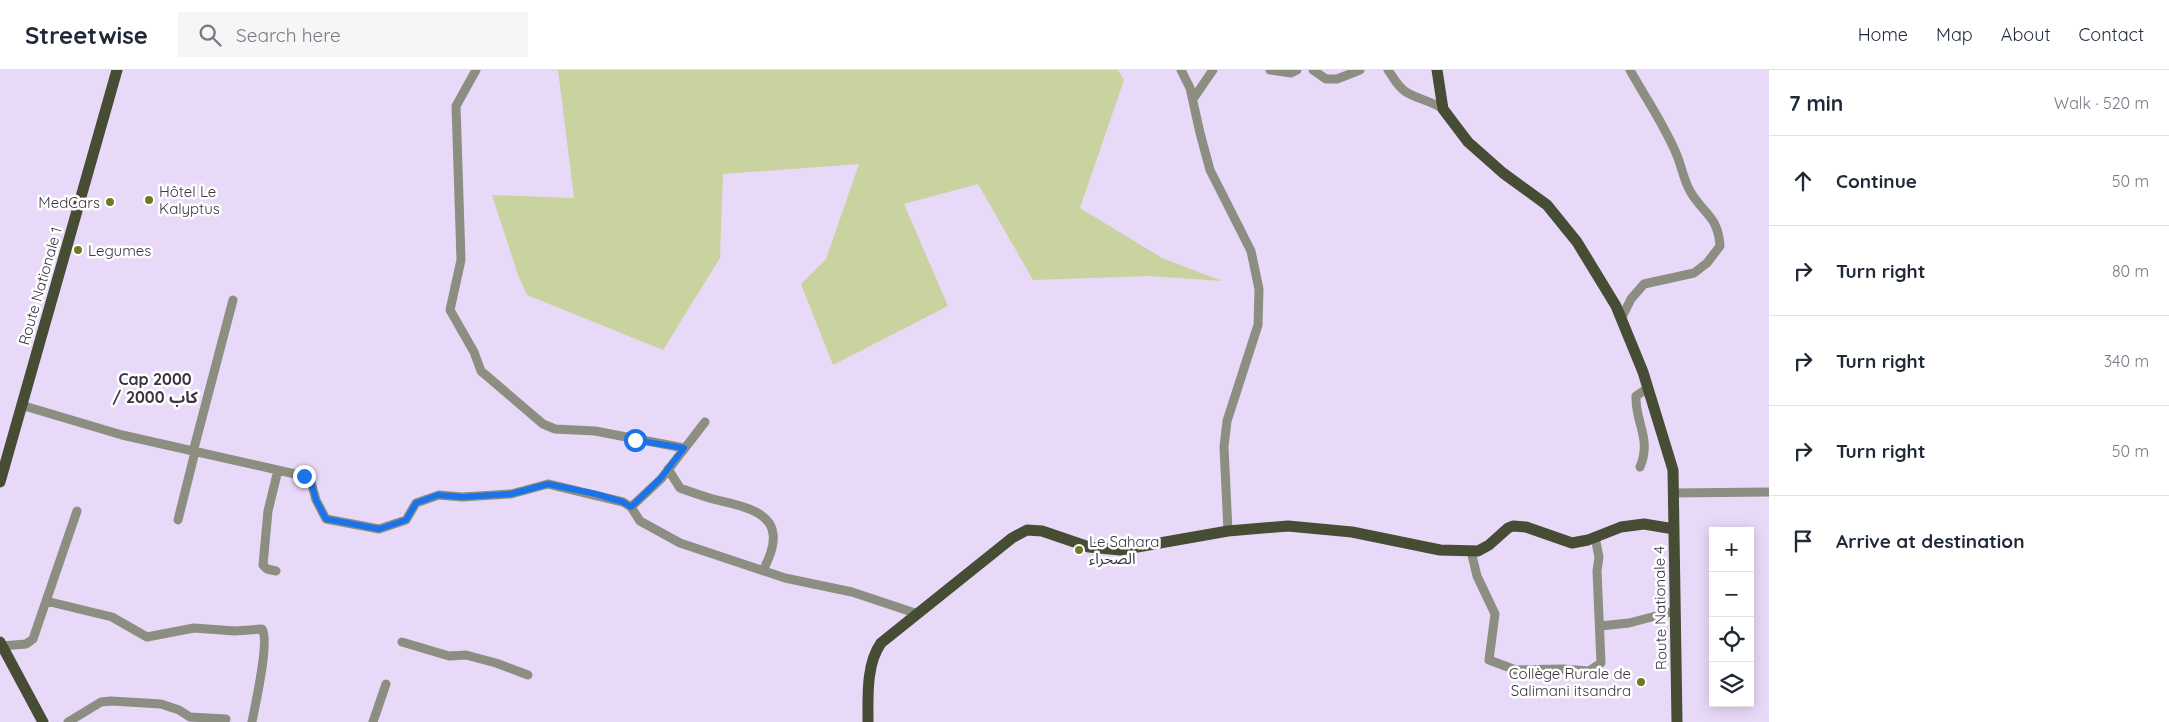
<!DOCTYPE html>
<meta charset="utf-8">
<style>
:root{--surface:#fff;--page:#f6f6f7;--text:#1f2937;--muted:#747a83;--line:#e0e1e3}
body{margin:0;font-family:Quicksand,"Noto Sans Arabic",sans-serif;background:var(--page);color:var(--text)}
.controls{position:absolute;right:15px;bottom:15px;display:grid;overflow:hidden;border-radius:0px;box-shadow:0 2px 12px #0003}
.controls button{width:45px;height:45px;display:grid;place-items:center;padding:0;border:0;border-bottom:1px solid var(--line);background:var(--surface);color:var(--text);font:25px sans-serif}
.stop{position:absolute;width:15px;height:15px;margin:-11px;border:4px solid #1a73e8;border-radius:50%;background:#fff}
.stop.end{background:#1a73e8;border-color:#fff;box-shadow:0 1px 5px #0008}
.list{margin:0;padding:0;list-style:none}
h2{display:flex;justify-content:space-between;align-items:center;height:65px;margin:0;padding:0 20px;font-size:21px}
h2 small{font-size:16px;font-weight:400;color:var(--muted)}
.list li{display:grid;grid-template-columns:32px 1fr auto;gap:15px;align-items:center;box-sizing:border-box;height:90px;padding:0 20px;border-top:1px solid var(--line)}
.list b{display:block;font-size:19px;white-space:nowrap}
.list em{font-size:16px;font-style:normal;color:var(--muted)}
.icon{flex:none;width:28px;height:28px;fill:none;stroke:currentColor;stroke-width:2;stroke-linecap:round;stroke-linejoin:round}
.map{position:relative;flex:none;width:1769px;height:652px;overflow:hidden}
header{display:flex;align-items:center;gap:30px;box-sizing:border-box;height:70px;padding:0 25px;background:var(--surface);border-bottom:1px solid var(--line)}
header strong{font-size:24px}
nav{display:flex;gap:28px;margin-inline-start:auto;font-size:18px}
.search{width:350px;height:45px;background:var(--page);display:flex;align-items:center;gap:12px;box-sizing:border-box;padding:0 18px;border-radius:0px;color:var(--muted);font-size:19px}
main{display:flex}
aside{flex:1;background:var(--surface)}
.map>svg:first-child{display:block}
</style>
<header>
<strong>Streetwise</strong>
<div class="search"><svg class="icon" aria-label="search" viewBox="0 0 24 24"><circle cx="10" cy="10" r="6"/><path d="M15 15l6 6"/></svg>Search here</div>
<nav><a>Home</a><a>Map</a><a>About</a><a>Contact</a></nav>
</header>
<main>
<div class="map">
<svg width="1769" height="652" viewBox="0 0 1769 652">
<rect width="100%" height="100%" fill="#e9d9f8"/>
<path fill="#c9d39f" d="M558 0H1118L1124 10 1080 138 1162 188 1222 211 1149 206 1033 210 978 114 904 134 948 236 833 295 801 214 826 189 859 94 723 104 720 188 663 280 527 225 518 205 492 125 574 128Z"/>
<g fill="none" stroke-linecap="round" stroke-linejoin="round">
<path stroke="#8b8e80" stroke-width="9" d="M476 0 456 36 461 190 450 240 474 282 481 301 543 354 555 359 595 361 684 378
M1181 0 1190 18 1200 63 1210 100 1251 181 1259 219 1258 255 1227 351 1224 377 1228 461
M1270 0 1291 3 1297 0
M1313 0 1326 9H1337L1360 0
M1388 0C1394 8 1397 16 1406 22 1417 29 1432 31 1443 39
M1193 29 1213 0
M1622 247 1631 229 1644 214 1694 203 1707 193 1720 176C1718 145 1703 144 1690 121 1684 110 1682 99 1678 88 1666 57 1646 29 1630 0
M21 335 122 365 304 406 311 412 316 430 326 449 379 459 406 450 416 433 439 425 462 427 511 424 548 414 623 432 631 437 640 451 680 473 785 508 852 522 918 544
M193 382 233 230
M1640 397C1652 368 1635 353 1636 326L1648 318
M668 399 680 418C691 422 702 426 713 429 732 434 771 439 773 464 775 476 768 490 763 501
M1674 423 1769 422
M631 437 661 409 705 352
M178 450 195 382
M1471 481 1477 506 1495 544 1489 590 1516 600 1563 599 1589 601 1601 593 1597 501 1599 487 1595 467
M276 501 267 499 263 495 268 441 278 400
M46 531 112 547 147 567 194 558 235 561 262 559C270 570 255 636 252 652
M1600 556 1629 553 1675 541
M402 572 449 586 466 585 496 593 528 605
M2 576 26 574 33 569 77 441
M68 652 101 632 111 631 161 634 179 640 190 647 226 649
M373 652 386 614"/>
<path stroke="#474c34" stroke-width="11" d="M1437 0 1443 39 1468 72 1503 103 1547 135 1577 172 1616 236 1643 302 1673 400 1677 652
M0 412 117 0
M0 572 43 652
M868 652C868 627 866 594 881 573L1012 468 1027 460 1042 461 1089 477 1120 480 1228 461 1288 456 1352 462 1440 480 1478 481 1489 475 1508 458 1513 456 1526 457 1572 473 1588 470 1621 457 1644 454 1674 459"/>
</g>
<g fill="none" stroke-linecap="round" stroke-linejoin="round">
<path stroke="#1a73e8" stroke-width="6" d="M304 406 311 412 316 430 326 449 379 459 406 450 416 433 438 425 462 427 511 424 548 414 596 424 623 432 631 437 660 409 684 378 635 370"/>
</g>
<g fill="#6e7925" stroke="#fff" stroke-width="2">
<circle cx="149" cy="130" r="5"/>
<circle cx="110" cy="132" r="5"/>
<circle cx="78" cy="180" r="5"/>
<circle cx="1079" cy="480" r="5"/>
<circle cx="1641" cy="612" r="5"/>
</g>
<g text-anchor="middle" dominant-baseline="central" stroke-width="5" stroke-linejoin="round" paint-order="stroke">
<g font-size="15" fill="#3b3440" stroke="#fff" text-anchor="start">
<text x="159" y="121">Hôtel Le<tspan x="159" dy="17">Kalyptus</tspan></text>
<text x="100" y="132" text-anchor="end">MedCars</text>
<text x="88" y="180">Legumes</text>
<text x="1089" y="471">Le Sahara<tspan x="1089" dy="17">الصحراء</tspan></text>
<text x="1631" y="603" text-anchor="end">Collège Rurale de<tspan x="1631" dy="17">Salimani itsandra</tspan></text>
</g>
<g font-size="15" fill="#3b3440" stroke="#fff">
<text transform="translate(40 216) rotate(-74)">Route Nationale 1</text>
<text transform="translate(1660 538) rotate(-91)">Route Nationale 4</text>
</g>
<g font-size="16" font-weight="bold" fill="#3b3440" stroke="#fff">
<text x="155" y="309">Cap 2000<tspan x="155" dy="18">/ كاب 2000</tspan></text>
</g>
</g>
</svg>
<div class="controls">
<button>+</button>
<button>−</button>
<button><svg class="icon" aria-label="locate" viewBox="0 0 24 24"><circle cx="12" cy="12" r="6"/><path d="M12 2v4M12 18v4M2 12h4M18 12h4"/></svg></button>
<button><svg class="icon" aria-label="layers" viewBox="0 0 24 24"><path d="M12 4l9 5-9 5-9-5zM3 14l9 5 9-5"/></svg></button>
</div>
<div class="stop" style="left:635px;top:370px"></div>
<div class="stop end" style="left:304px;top:406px"></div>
</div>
<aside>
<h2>7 min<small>Walk · 520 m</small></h2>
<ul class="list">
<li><svg class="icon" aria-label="ahead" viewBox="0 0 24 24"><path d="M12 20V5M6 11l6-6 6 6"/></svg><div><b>Continue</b></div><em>50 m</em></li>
<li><svg class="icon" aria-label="right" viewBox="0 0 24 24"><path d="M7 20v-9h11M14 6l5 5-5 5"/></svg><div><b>Turn right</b></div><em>80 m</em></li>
<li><svg class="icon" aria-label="right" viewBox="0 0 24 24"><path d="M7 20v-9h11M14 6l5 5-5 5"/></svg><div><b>Turn right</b></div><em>340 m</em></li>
<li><svg class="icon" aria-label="right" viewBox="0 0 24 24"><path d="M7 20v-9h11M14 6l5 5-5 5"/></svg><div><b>Turn right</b></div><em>50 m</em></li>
<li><svg class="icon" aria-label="arrive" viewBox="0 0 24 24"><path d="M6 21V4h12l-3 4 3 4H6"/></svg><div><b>Arrive at destination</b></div></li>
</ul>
</aside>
</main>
